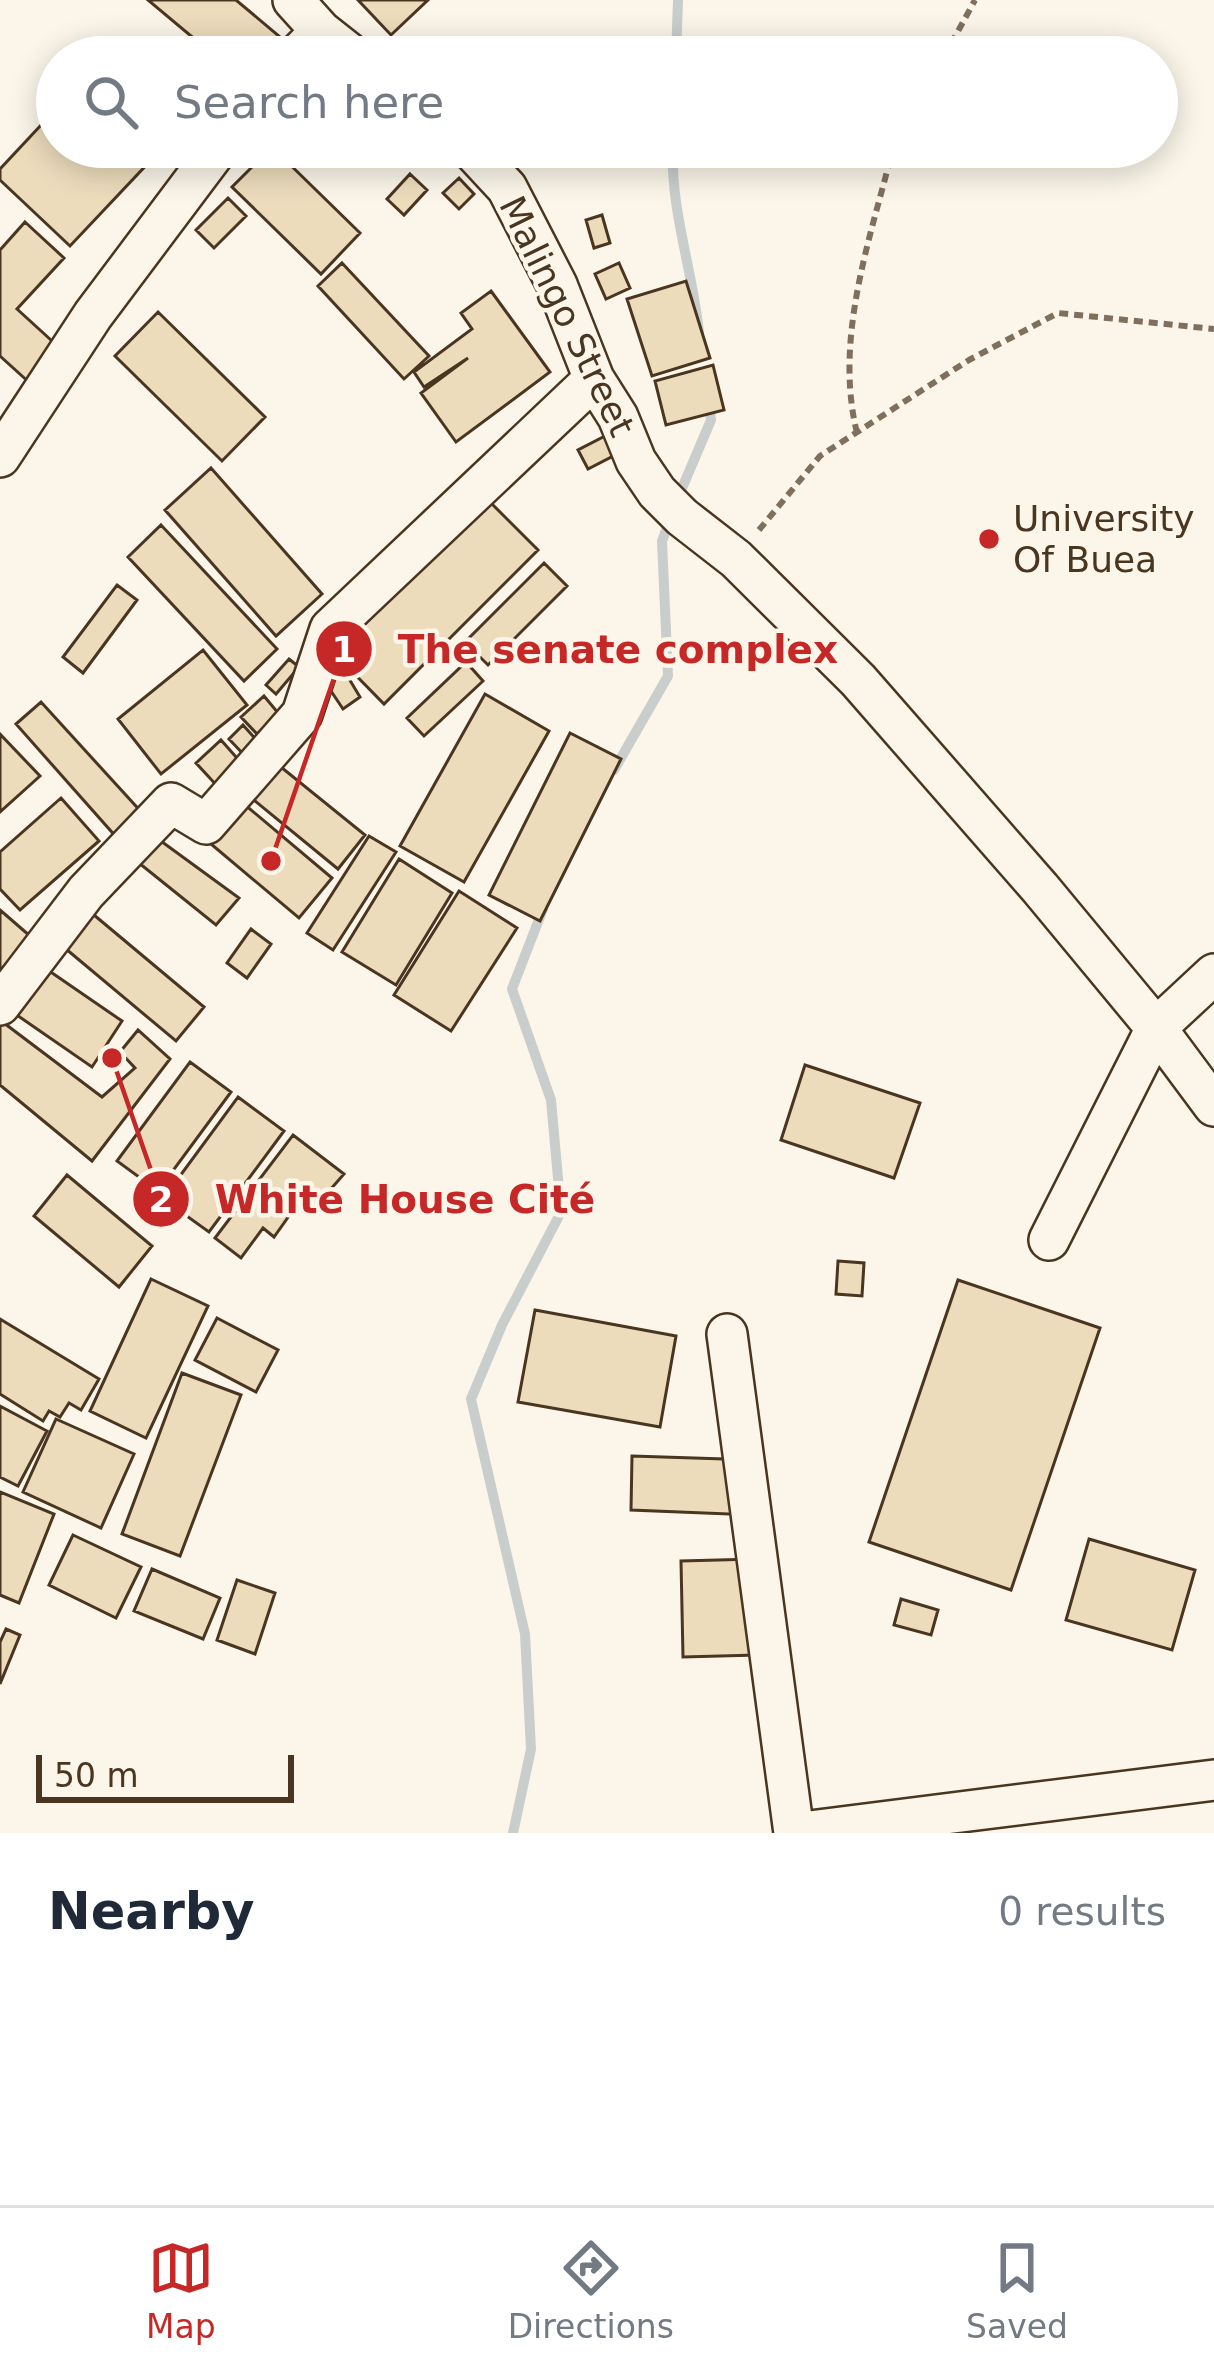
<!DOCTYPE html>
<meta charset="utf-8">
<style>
:root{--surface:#fff;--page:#f2f2f3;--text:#1f2937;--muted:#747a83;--line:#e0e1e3;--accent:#c62828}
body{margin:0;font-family:"DejaVu Sans",sans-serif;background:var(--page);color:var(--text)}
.scale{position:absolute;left:36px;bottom:30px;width:258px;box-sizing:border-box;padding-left:12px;border:6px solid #4a3520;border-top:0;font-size:33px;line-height:42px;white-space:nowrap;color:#4a3520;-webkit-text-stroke:9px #fbf6e9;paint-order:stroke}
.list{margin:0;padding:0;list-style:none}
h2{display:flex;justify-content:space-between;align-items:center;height:156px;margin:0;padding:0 48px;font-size:51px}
h2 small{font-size:39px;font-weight:400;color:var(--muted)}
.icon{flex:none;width:66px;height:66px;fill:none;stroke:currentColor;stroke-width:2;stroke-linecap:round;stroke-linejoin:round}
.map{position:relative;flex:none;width:1214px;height:1833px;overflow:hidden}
.search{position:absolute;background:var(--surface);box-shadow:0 6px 30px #0003;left:36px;right:36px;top:36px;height:132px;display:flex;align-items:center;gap:30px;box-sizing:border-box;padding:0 42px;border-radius:66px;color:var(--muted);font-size:45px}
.sheet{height:372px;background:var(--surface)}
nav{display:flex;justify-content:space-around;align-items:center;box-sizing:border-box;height:168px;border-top:3px solid var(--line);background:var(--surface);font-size:33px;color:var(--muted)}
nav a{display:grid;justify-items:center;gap:6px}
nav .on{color:var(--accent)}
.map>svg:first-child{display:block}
</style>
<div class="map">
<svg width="1214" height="1833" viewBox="0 0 1214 1833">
<rect width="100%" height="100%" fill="#fbf6e9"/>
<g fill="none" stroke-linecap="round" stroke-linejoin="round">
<path stroke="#c9cecd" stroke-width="10" d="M676 57 678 0
M673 147C670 209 693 271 699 333
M677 500 711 420 709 405
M614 770 668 676 662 541 671 517
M513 1833 531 1749 525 1634 471 1399 502 1325 561 1212 551 1100 512 989 543 909"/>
</g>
<path fill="#ecdcbc" stroke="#4a3520" stroke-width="3" d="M148 0H236L299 53 296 57H216Z
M358 0H428L391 35Z
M57 108V147H141L153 158 70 246 0 180V169Z
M272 147 360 233 321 274 232 187Z
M410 174 427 190 404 215 387 199Z
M459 178 474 194 459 209 443 193Z
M228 198 246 216 214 248 196 230Z
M602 215 610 243 594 248 586 220Z
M25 222 64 258 17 309 63 351 32 385 0 356V250Z
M342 263 429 356 404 379 318 286Z
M619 263 630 288 606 299 595 274Z
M686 281 710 358 652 376 627 299Z
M491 291 550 372 456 442 421 393 468 358 424 387 414 372 472 329 461 313Z
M158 312 265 417 222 461 115 356Z
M713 365 724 410 666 425 655 381Z
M607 435 617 454 588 469 578 450Z
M211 468 322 594 276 636 165 510Z
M488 500 538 550 384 704 335 654Z
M161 525 277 649 244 681 128 557Z
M544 563 567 586 488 665 465 642Z
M117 585 137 600 83 673 63 657Z
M203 650 247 705 161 774 118 719Z
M289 659 299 667 276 694 266 685Z
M466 662 483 681 424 736 407 718Z
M342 667 360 697 343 709 323 679Z
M485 694 549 731 464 882 400 846Z
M264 696 279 714 257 734 241 717Z
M41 702 144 815 118 839 16 724Z
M243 725 260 744 246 757 229 739Z
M570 733 621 759 540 921 489 895Z
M0 734 40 776 0 812Z
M221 740 244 766 219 788 196 763Z
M276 763 365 835 338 869 249 796Z
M61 798 99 841 20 910 0 889V852Z
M244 804 332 878 299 918 211 844Z
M154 836 239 898 216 925 134 859Z
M369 836 396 852 333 950 307 933Z
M399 859 452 893 396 985 342 952Z
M459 891 517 928 451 1031 394 995Z
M0 910 30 936 0 971Z
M88 910 204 1007 176 1041 60 944Z
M251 929 271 944 247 978 227 963Z
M42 966 122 1021 92 1067 11 1011Z
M0 1020 102 1097 135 1068 120 1052 138 1030 170 1059 92 1161 0 1085Z
M190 1062 231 1092 158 1191 117 1161Z
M805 1065 920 1103 894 1178 781 1140Z
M238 1097 284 1131 209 1232 163 1199Z
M293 1135 344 1174 308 1215 296 1206 274 1237 263 1228 241 1258 215 1238Z
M67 1175 152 1246 119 1287 34 1216Z
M838 1261 864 1263 862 1296 836 1294Z
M151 1279 208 1306 146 1438 90 1411Z
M958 1280 1100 1328 1011 1590 869 1542Z
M535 1310 676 1336 660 1427 518 1402Z
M217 1318 278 1350 256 1392 195 1360Z
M0 1319 99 1379 81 1410 69 1403 60 1417 49 1411 43 1421 0 1394Z
M182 1373 241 1395 180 1556 122 1534Z
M0 1406 47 1431 18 1486 0 1477Z
M56 1419 134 1454 101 1528 23 1492Z
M632 1456 755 1460 753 1515 631 1510Z
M0 1492 54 1514 19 1603 0 1595Z
M73 1535 141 1567 116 1618 49 1585Z
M1089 1539 1195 1570 1172 1650 1066 1620Z
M755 1559 757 1655 683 1657 681 1561Z
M152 1569 220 1598 203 1639 134 1611Z
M237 1580 275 1593 255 1654 217 1640Z
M901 1599 938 1610 931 1635 894 1625Z
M6 1629 20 1635 0 1684V1642Z"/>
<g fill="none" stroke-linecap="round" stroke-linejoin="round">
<g stroke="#4a3520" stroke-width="44">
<path id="minor" d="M293 0 321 31 354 57
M295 57 321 31
M469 147 507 188 557 285 594 379 618 417 636 461 657 492 682 517 736 559 858 680 1040 888 1156 1028 1214 1106
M0 457 93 315 219 147
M0 1005 86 892 171 803 206 824 302 714 330 629 594 379
M1049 1240 1156 1028 1214 974
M727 1334 794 1833
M794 1833 1214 1780"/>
</g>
<path stroke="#7f6f5c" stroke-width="6" stroke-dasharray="9 6" stroke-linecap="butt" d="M944 57 975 0
M857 433C835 344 866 251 889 164L898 147
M759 530 820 456 969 360 1058 313 1214 329"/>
<use href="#minor" stroke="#fbf6e9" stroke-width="39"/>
</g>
<circle fill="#c62828" stroke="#fbf6e9" stroke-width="4.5" cx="989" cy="539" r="12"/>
<g text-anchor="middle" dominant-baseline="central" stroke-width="9" stroke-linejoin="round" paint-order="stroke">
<g font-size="36" fill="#4a3520" stroke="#fbf6e9">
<text transform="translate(567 316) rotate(64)">Malingo Street</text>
</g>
<g font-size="36" fill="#4a3520" stroke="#fbf6e9" text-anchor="start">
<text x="1013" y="518">University<tspan x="1013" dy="41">Of Buea</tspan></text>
</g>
</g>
<path fill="none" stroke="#c62828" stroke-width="4.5" d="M271 861L344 649M112 1058L161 1199"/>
<g fill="#c62828" stroke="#fbf6e9" stroke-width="4.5">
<circle cx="271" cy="861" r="12"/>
<circle cx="112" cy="1058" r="12"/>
<circle cx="344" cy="649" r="30"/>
<circle cx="161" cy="1199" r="30"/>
</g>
<g font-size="36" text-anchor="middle" font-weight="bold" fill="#fff">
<text x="344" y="662">1</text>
<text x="161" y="1212">2</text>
</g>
<g font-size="39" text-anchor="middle" font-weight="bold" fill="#c62828" stroke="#fbf6e9" stroke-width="9" stroke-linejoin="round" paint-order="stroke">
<text x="618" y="663">The senate complex</text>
<text x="405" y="1213">White House Cité</text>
</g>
</svg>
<div class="scale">50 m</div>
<div class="search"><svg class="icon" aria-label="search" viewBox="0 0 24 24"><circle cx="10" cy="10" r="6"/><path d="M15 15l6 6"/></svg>Search here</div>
</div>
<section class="sheet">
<h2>Nearby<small>0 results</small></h2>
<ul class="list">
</ul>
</section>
<nav>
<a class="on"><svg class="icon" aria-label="map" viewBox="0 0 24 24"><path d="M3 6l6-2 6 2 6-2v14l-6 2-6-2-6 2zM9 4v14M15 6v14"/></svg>Map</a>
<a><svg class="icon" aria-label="directions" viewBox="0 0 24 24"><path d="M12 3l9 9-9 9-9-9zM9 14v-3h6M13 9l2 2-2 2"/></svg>Directions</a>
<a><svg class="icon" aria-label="saved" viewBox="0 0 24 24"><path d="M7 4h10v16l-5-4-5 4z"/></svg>Saved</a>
</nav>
